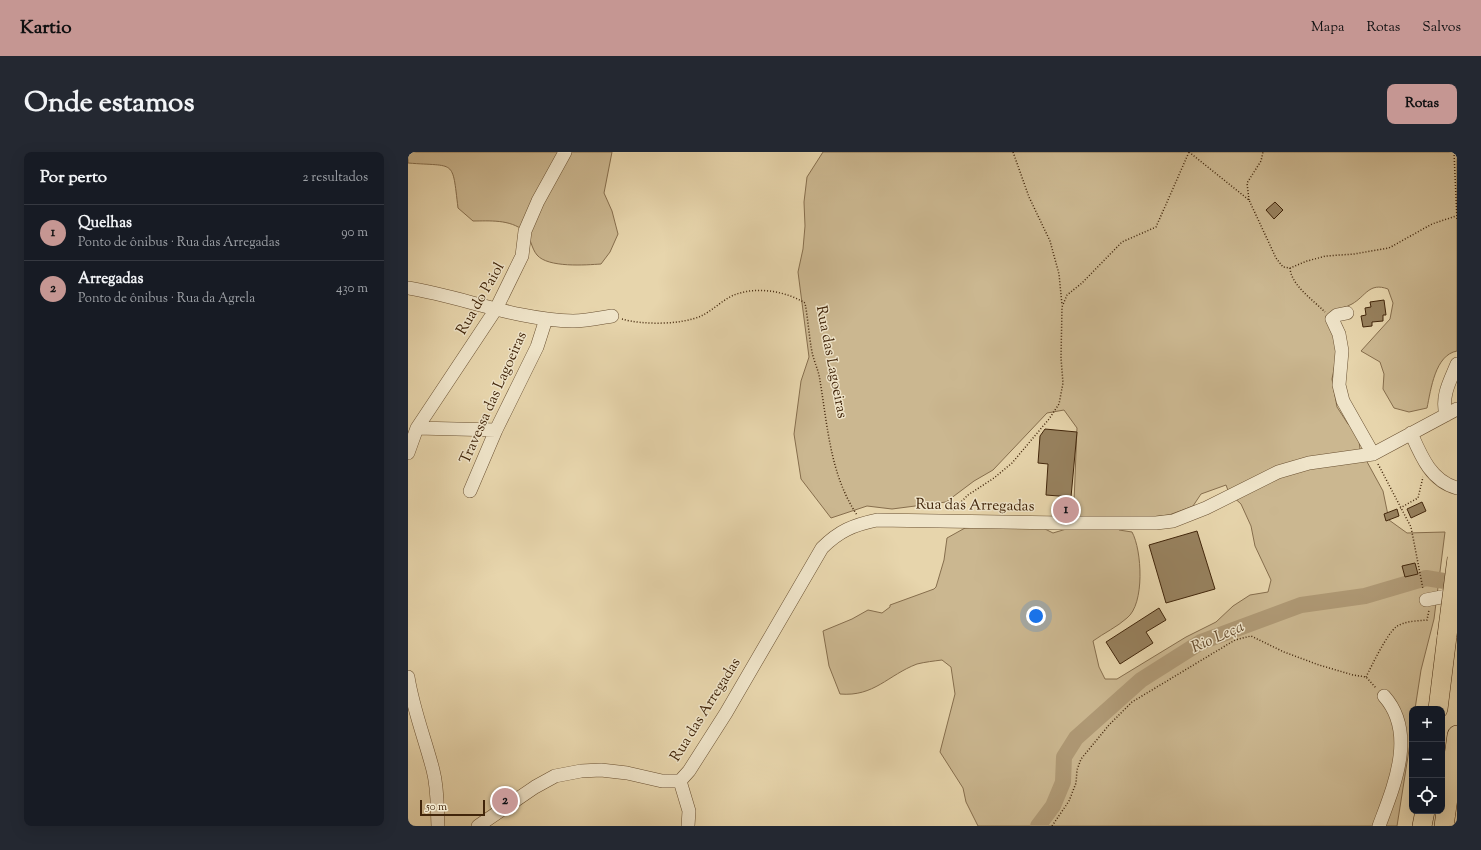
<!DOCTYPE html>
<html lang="pt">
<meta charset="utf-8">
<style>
:root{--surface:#171b24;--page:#242831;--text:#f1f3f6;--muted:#9ea1a6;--line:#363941;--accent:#c59692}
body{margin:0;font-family:"Sorts Mill Goudy",serif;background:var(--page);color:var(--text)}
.controls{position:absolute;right:12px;bottom:12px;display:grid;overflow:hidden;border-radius:8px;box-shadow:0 4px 16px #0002}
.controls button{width:36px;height:36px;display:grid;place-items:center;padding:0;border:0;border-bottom:1px solid var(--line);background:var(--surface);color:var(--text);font:20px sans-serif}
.scale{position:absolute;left:12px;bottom:10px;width:65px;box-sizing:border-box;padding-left:4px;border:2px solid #41250a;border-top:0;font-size:11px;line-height:14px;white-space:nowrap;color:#41250a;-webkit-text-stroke:3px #efe4c9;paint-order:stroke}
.you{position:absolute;left:628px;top:464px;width:14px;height:14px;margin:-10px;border:3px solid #fff;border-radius:50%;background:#1a73e8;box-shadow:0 0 0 6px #1a73e833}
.badge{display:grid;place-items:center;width:26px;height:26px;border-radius:50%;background:var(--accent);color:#111;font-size:13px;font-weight:700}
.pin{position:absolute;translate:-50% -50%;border:2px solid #fff;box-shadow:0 1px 4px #0006}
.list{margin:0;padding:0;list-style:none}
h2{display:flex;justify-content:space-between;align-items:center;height:52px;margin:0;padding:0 16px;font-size:17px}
h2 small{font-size:13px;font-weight:400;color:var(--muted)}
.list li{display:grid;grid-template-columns:26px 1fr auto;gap:12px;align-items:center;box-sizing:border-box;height:56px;padding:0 16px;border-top:1px solid var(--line)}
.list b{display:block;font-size:15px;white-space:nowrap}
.list p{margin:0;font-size:13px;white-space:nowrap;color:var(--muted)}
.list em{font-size:13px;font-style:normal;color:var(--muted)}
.icon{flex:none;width:22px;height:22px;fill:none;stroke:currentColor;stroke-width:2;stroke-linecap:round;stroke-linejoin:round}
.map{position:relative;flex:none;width:1049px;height:674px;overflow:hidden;border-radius:8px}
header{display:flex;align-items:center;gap:24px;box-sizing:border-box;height:56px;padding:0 20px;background:var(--accent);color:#111}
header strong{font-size:19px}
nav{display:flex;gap:22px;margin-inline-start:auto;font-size:14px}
.intro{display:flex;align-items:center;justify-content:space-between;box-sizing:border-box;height:96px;padding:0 24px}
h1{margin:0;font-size:28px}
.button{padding:10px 18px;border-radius:8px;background:var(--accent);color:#111;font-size:14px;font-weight:700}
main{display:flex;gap:24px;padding:0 24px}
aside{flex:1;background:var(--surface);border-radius:8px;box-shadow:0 4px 16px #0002}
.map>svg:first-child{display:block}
</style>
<header>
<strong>Kartio</strong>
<nav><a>Mapa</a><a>Rotas</a><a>Salvos</a></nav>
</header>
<div class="intro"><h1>Onde estamos</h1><a class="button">Rotas</a></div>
<main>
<aside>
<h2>Por perto<small>2 resultados</small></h2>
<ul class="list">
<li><span class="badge">1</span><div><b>Quelhas</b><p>Ponto de ônibus · Rua das Arregadas</p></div><em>90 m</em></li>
<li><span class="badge">2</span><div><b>Arregadas</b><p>Ponto de ônibus · Rua da Agrela</p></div><em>430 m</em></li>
</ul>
</aside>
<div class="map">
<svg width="1049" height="674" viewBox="0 0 1049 674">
<rect width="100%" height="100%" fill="#e7d5ac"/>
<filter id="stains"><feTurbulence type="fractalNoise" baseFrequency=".005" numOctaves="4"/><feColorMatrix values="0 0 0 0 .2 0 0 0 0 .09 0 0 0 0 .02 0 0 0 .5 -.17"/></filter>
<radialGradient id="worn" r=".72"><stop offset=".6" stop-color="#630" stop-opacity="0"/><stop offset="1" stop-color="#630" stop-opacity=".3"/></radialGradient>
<path fill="#cbb790" stroke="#866e4d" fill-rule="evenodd" d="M0 0H204L196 41 204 59 210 82 202 100 193 112C178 113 140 116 129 103 123 96 123 85 116 79 102 67 81 69 65 69L50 56C44 6 48 15 0 11Z
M415 0H1049V199C1027 203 1023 237 1019 256L1001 260 986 256 975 237 976 222 972 210 953 199 982 167 985 151 980 137C961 130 958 144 944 152 938 155 932 157 926 159L930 197 924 227 929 255 940 272 950 281 952 297 975 339 981 368 999 381 1037 380 1026 467 1013 518 1007 557H1004V579L989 674H570L558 650 555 636 532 600 547 542 543 515 534 508C526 509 517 510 509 512 480 523 466 545 432 542L421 514 415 479 444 467 460 458 474 461 482 455V453L526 437 528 435 536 408 539 386 557 376 604 372 631 374 645 381 665 375 669 276 656 258 639 261 585 318 566 329 538 350 484 357 459 354 423 366 393 327 386 282 393 229 401 205 390 120 395 97 397 74 396 50 399 25ZM818 333 821 341 833 352 843 374 847 394 863 428 860 440 842 443 825 454 808 470 778 485 709 527H697L691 515 685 489C696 481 709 475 719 466 737 452 734 398 724 380L711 378 718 368 761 363 772 359 785 354 793 342Z"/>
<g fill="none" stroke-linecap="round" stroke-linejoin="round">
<path stroke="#af9975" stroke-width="16" d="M630 674 645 654 655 630 656 605 668 586 733 528 793 490 893 453 957 444 1018 426 1049 431"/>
</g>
<path fill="#97815e" stroke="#41250a" d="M867 50 875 58 866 67 858 58Z
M976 148 978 163H975V169L964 170V174L955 175 953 164 958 163 957 156 963 155 962 150Z
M637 277 669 280 663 345 638 343 640 312 630 311 632 284Z
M1014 350 1018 359 1003 366 999 357Z
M989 357 991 364 978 369 976 362Z
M789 379 807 437 758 451 741 393Z
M1007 411 1010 422 997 425 994 414Z
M751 456 758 468 738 480 745 491 712 512 698 490Z"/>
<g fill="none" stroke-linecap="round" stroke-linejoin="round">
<g stroke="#6a5132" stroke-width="14">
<path id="minor" d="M0 136C55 145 109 168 165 169 178 169 192 166 204 164
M939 161 929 163 924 167 931 182 934 199 931 233 935 249 965 302
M1038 263C1033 244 1042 229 1049 212
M9 276 88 278
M1003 281C1013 304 1023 329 1049 336
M0 301 9 276 88 157 114 104 117 79 130 49 157 0
M62 339 88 278 129 195 138 167
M1018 448 1049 442
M0 525C5 557 17 587 25 618 30 637 29 655 30 674
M272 629 281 619 318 561 414 396C431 379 445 373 469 368L653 371H748L765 369 798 356 870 320 901 311 965 302 1049 257
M272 629 281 659 280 674
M70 674 127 635 147 624 173 619 193 618 219 621 254 629H272
M971 674C986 634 1009 581 976 544"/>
</g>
<g stroke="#41250a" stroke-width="20">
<path id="highway" d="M1030 557 1039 484
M1014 674 1017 659
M1036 674 1049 583"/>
</g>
<path stroke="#41250a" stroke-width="1.5" stroke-dasharray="1 2" stroke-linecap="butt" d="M605 0 621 45 642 89 651 122 654 153
M781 0 841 48 868 106 875 115 882 116 899 109 918 104 946 102 981 96 1024 72 1048 64
M1046 0 1049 69
M841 48 839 31 853 9 855 0
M882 116C883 133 905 148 917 160
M214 167C234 173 273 173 293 164 306 158 318 144 332 141 353 135 379 140 397 151 400 167 401 184 404 200 406 210 411 219 412 229 420 276 422 322 449 363
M970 312 1003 375 1015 437
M992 356 1010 346 1015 325
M545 358 560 343 586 326 604 311 641 267 651 252 655 231 653 206 654 155 659 143 674 131 714 90 748 75 781 0
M958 525C964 513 979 482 988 475 996 469 1009 469 1019 468L1021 458
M644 674 661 649 668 631 669 618 673 607 701 573 724 550 827 488 843 484 876 500 911 513 945 523 958 525 968 536"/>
<use href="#minor" stroke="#efe4c9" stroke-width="13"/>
<use href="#highway" stroke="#e7d5ac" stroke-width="19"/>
<g stroke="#41250a" stroke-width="20" stroke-linecap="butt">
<path id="highway-bridge" d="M1039 484 1049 406"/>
</g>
<use href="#highway-bridge" stroke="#e7d5ac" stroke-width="19"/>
</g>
<g text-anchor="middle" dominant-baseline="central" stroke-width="3" stroke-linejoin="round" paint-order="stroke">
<g font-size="15" fill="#41250a" stroke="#efe4c9">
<text transform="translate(73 147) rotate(-60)">Rua do Paiol</text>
<text transform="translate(423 210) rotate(79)">Rua das Lagoeiras</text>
<text transform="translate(86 246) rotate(-66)">Travessa das Lagoeiras</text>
<text transform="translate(567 354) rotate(1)">Rua das Arregadas</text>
<text transform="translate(298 558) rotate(-58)">Rua das Arregadas</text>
</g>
<g font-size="16" font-style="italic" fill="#62482a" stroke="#efe4c9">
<text transform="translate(810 486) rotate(-24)">Rio Leça</text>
</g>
</g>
<rect width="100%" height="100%" filter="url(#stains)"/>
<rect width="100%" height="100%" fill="url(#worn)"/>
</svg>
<div class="controls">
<button>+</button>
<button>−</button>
<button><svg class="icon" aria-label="locate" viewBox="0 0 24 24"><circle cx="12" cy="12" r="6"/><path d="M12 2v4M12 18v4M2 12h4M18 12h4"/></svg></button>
</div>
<div class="scale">50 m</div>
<div class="you"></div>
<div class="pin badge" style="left:658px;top:358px">1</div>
<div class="pin badge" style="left:97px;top:649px">2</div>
</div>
</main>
